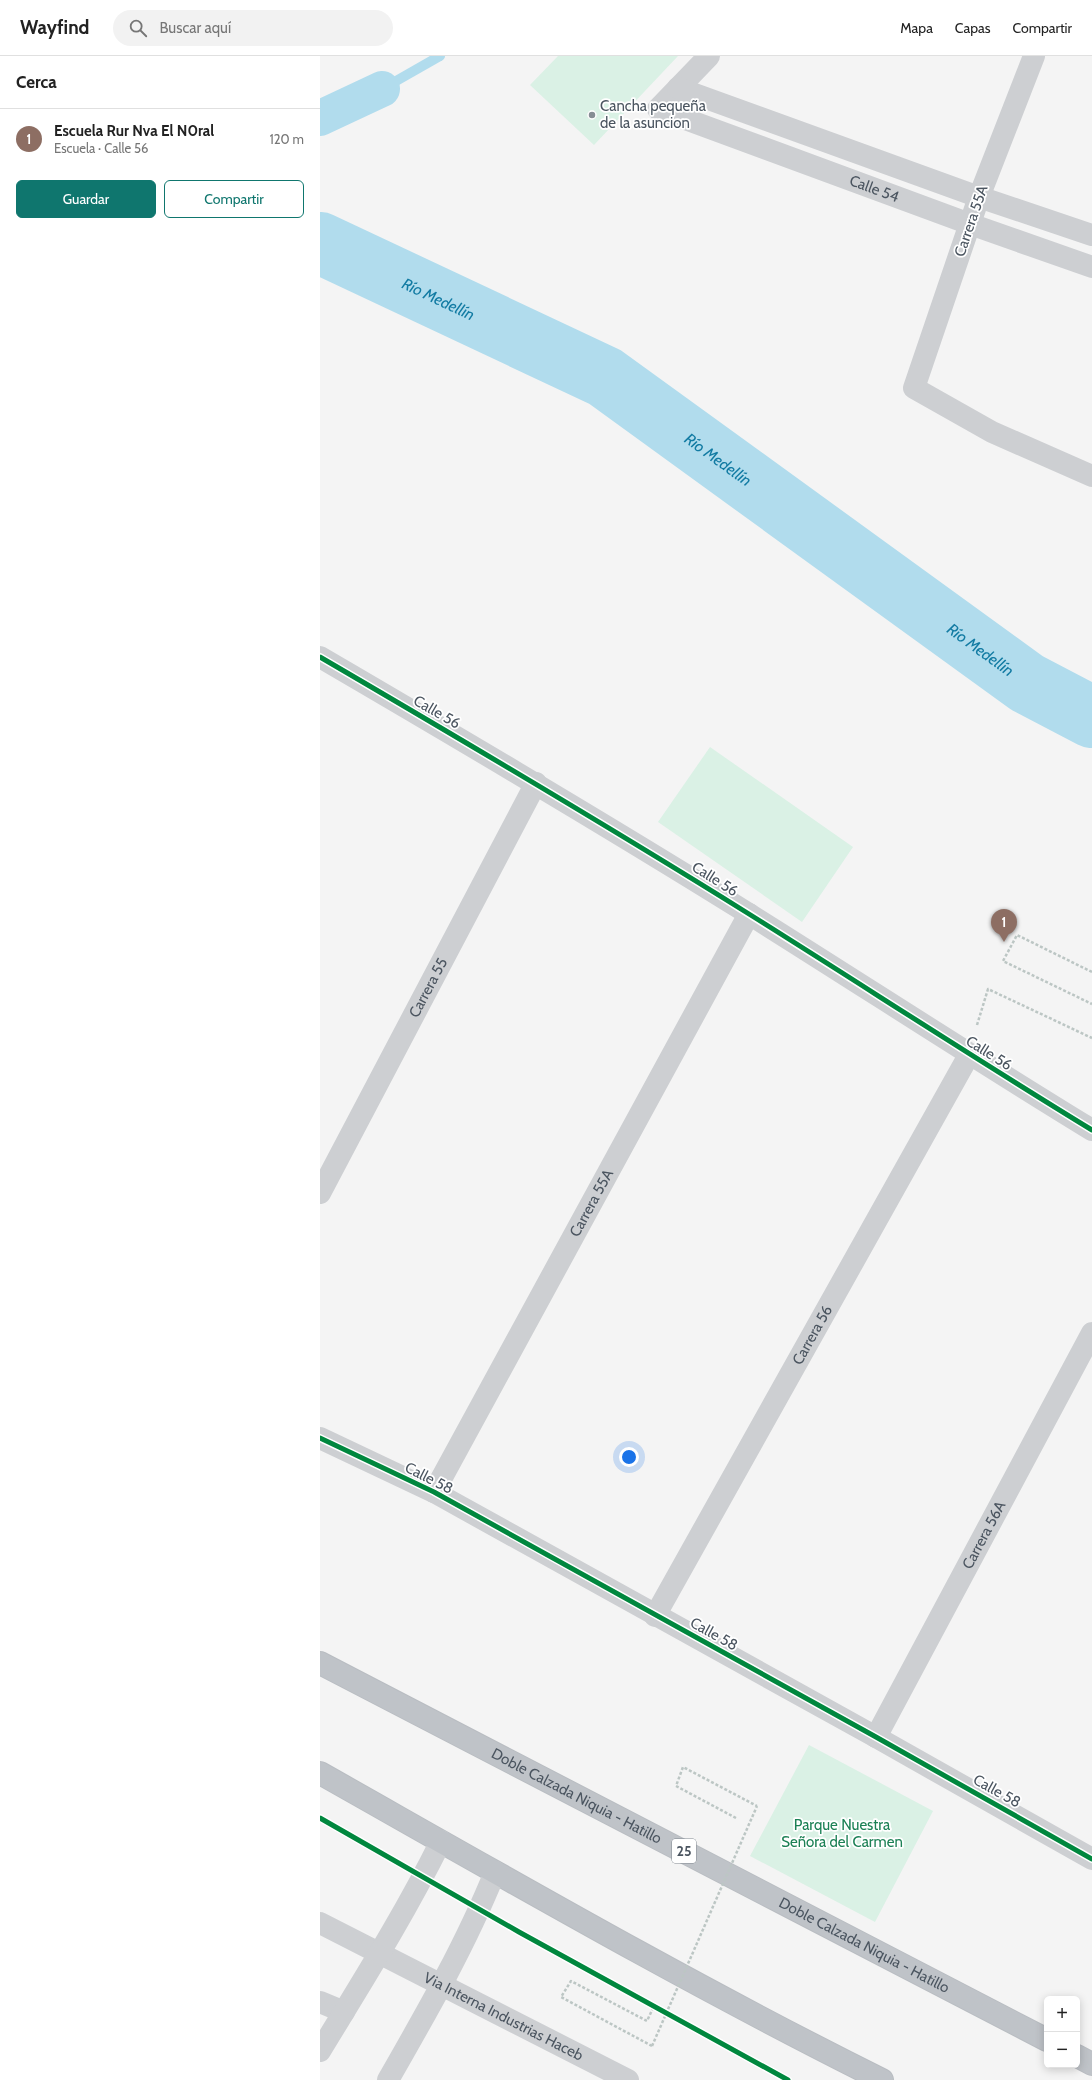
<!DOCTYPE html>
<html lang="es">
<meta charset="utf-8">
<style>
:root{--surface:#fff;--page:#f2f2f2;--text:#222;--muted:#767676;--line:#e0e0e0;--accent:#0f766e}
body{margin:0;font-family:Cabin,sans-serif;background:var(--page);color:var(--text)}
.controls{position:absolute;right:12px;bottom:12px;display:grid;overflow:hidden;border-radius:6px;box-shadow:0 2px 10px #0003}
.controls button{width:36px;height:36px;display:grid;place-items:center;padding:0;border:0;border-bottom:1px solid var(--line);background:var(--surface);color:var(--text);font:20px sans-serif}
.you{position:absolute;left:309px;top:1401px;width:14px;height:14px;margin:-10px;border:3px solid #fff;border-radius:50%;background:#1a73e8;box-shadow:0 0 0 6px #1a73e833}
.badge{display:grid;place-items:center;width:26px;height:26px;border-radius:50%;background:var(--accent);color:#fff;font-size:13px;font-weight:700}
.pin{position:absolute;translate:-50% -33px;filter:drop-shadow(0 1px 2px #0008)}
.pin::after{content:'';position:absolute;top:21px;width:14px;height:12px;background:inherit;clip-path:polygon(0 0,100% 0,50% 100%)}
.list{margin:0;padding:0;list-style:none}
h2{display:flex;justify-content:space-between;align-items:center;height:52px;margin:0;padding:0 16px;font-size:17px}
h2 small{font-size:13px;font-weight:400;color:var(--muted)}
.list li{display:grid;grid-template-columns:26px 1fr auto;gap:12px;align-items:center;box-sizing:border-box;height:60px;padding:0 16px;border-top:1px solid var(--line)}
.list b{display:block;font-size:15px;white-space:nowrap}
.list p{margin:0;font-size:13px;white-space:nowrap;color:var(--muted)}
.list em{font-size:13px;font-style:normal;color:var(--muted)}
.actions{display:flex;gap:8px;padding:12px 16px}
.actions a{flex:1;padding:9px 0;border:1px solid var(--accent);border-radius:6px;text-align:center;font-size:14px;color:var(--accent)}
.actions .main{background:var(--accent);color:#fff}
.icon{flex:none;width:22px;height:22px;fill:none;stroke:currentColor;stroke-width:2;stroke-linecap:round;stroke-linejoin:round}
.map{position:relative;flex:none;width:772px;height:2024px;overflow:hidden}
header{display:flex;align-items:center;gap:24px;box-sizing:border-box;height:56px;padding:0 20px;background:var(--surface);border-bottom:1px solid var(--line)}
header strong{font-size:19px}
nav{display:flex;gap:22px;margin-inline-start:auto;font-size:14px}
.search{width:280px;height:36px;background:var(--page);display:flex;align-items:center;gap:10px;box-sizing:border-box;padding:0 14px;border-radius:22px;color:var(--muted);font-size:15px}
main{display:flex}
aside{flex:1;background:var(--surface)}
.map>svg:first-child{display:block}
</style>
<header>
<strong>Wayfind</strong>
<div class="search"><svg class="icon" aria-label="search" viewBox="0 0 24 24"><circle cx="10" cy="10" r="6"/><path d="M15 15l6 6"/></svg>Buscar aquí</div>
<nav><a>Mapa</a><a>Capas</a><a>Compartir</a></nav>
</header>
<main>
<aside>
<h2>Cerca<small></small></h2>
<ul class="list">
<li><span class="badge" style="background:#8d6e63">1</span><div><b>Escuela Rur Nva El N0ral</b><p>Escuela · Calle 56</p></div><em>120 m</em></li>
</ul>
<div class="actions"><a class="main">Guardar</a><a>Compartir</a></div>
</aside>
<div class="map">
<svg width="772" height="2024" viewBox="0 0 772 2024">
<rect width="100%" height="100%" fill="#f4f4f4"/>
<path fill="#daf1e5" d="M238 0H358L274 89 210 29Z
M390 691 533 791 482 866 338 766Z
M489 1689 613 1755 555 1866 430 1800Z"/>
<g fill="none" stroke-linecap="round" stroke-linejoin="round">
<path stroke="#b1dced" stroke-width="10" d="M62 33 120 0"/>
<path stroke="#b1dced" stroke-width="36" d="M0 62 62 33"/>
<path stroke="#b1dced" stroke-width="62" id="s1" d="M0 187 285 321 707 627 772 661"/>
<g stroke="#b9bdc2" stroke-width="24">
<g id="highway">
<path id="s8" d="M0 1607 727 1984"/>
<path d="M0 1717C186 1822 371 1929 562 2024"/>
<path d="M757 2000 772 2008"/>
</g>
</g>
<path stroke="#bcc6c4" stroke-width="2.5" stroke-dasharray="3 2" stroke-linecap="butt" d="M772 916 697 879 683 905 772 948
M657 969 668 933 772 982
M416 1762 356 1730 363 1711 437 1750
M332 1990 241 1941 251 1925 327 1965 334 1950"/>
<g stroke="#cdcfd2" stroke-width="22">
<path id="s2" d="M389 0 338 53 650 168 772 211"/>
<path d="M714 0 659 141 594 332 672 376 772 420"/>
<path d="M358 32 659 141 772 179"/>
<path d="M0 601C144 685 288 770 429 858 544 930 657 1004 772 1074"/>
<path id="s3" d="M0 1137 216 727"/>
<path d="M0 1382 114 1436 556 1681 772 1803"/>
<path id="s4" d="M114 1436 429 858"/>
<path id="s5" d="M335 1560 649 999"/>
<path id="s6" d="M556 1681 772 1277"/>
<path id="s7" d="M0 1867 308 2024"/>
<path d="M0 1946 24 1956"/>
<path d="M0 1995C42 1926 85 1858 121 1785"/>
<path d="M68 2024C107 1956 146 1888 175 1816"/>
</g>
<use href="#highway" stroke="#bfc3c8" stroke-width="22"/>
<path stroke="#bcc6c4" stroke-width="2.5" stroke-dasharray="3 2" stroke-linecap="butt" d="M332 1990 437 1750"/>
<g stroke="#fff" stroke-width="8">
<path id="cycleway" d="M0 601C144 685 288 770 429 858 544 930 657 1004 772 1074
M0 1382 114 1436 556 1681 772 1803
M0 1762 199 1876 468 2024"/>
</g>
<use href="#cycleway" stroke="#00873e" stroke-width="5"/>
</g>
<circle fill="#868d94" stroke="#fff" stroke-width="1.5" cx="272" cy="59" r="4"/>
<g text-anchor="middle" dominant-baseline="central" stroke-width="3.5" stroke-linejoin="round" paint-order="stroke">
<rect fill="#fff" stroke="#818890" stroke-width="1" x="352" y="1783" width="24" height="24" rx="3"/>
<g font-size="14" font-weight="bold" fill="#4b5560">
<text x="364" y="1795">25</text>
</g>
<g font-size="15" fill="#4b5560" stroke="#fff" text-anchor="start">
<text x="280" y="50">Cancha pequeña<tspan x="280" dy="17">de la asuncion</tspan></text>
</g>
<g font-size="15" fill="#4b5560" stroke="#fff">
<text stroke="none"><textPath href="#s2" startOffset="304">Calle 54</textPath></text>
<text transform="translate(651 165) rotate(-71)">Carrera 55A</text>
<text transform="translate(117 656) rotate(30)">Calle 56</text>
<text transform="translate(395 823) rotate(32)">Calle 56</text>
<text stroke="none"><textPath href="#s3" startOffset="232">Carrera 55</textPath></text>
<text transform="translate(669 997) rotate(32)">Calle 56</text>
<text stroke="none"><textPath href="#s4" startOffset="329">Carrera 55A</textPath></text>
<text stroke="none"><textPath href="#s5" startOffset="322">Carrera 56</textPath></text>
<text transform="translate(109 1422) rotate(27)">Calle 58</text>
<text stroke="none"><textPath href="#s6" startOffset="229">Carrera 56A</textPath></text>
<text transform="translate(394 1578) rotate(29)">Calle 58</text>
<text transform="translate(677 1735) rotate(29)">Calle 58</text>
<text stroke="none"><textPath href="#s8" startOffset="289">Doble Calzada Niquia - Hatillo</textPath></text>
<text stroke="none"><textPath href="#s8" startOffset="613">Doble Calzada Niquia - Hatillo</textPath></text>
<text stroke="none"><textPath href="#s7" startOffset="206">Via Interna Industrias Haceb</textPath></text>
</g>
<g font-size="15" fill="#1c8155" stroke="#fff">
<text x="522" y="1769">Parque Nuestra<tspan x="522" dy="17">Señora del Carmen</tspan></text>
</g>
<g font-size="16" font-style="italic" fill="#127ba3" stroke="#fff">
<text stroke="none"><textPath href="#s1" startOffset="131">Río Medellín</textPath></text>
<text stroke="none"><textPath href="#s1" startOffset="455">Río Medellín</textPath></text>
<text stroke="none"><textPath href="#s1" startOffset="779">Río Medellín</textPath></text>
</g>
</g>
</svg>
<div class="controls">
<button>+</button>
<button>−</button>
</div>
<div class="you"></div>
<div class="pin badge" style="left:684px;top:886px;background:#8d6e63">1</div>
</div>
</main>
